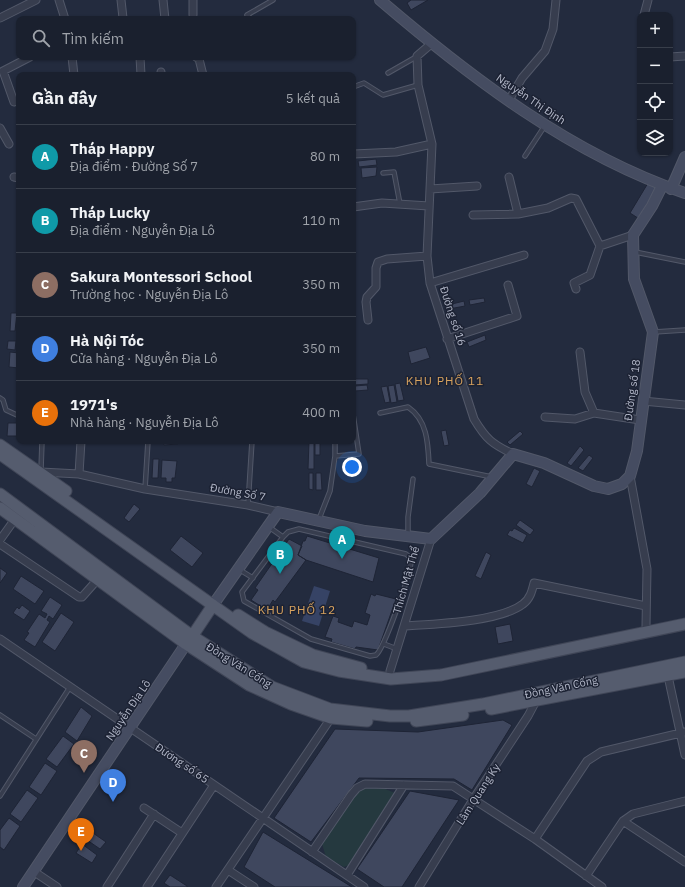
<!DOCTYPE html>
<html lang="vi">
<meta charset="utf-8">
<style>
:root{--surface:#1a202e;--page:#232836;--text:#f1f3f6;--muted:#9fa3aa;--line:#383e4a;--accent:#db2777}
body{margin:0;font-family:"IBM Plex Sans",sans-serif;background:var(--page);color:var(--text)}
.controls{position:absolute;right:12px;top:12px;display:grid;overflow:hidden;border-radius:8px;box-shadow:0 1px 3px #0004}
.controls button{width:36px;height:36px;display:grid;place-items:center;padding:0;border:0;border-bottom:1px solid var(--line);background:var(--surface);color:var(--text);font:20px sans-serif}
.you{position:absolute;left:352px;top:467px;width:14px;height:14px;margin:-10px;border:3px solid #fff;border-radius:50%;background:#1a73e8;box-shadow:0 0 0 6px #1a73e833}
.badge{display:grid;place-items:center;width:26px;height:26px;border-radius:50%;background:var(--accent);color:#fff;font-size:13px;font-weight:700}
.pin{position:absolute;translate:-50% -33px;filter:drop-shadow(0 1px 2px #0008)}
.pin::after{content:'';position:absolute;top:21px;width:14px;height:12px;background:inherit;clip-path:polygon(0 0,100% 0,50% 100%)}
.list{margin:0;padding:0;list-style:none}
h2{display:flex;justify-content:space-between;align-items:center;height:52px;margin:0;padding:0 16px;font-size:17px}
h2 small{font-size:13px;font-weight:400;color:var(--muted)}
.list li{display:grid;grid-template-columns:26px 1fr auto;gap:12px;align-items:center;box-sizing:border-box;height:64px;padding:0 16px;border-top:1px solid var(--line)}
.list b{display:block;font-size:15px;white-space:nowrap}
.list p{margin:0;font-size:13px;white-space:nowrap;color:var(--muted)}
.list em{font-size:13px;font-style:normal;color:var(--muted)}
.icon{flex:none;width:22px;height:22px;fill:none;stroke:currentColor;stroke-width:2;stroke-linecap:round;stroke-linejoin:round}
.map{position:relative;flex:none;width:685px;height:887px;overflow:hidden}
.search{position:absolute;background:var(--surface);box-shadow:0 1px 3px #0004;left:16px;top:16px;width:340px;height:44px;display:flex;align-items:center;gap:10px;box-sizing:border-box;padding:0 14px;border-radius:8px;color:var(--muted);font-size:15px}
.panel{position:absolute;background:var(--surface);box-shadow:0 1px 3px #0004;left:16px;top:72px;width:340px;height:372px;border-radius:8px}
.map>svg:first-child{display:block}
</style>
<div class="map">
<svg width="685" height="887" viewBox="0 0 685 887">
<rect width="100%" height="100%" fill="#232b3e"/>
<path fill="#25393f" d="M383 788 395 793 351 864 344 867 326 857 322 844 360 789Z"/>
<path fill="#364365" d="M314 586 330 591 319 626 302 621Z"/>
<path fill="#3f475e" stroke="#1e2435" d="M411 0H428L411 10 407 3Z
M376 159 377 165 359 167 358 161Z
M377 167 376 176 362 178 361 168Z
M648 183 659 189 641 220 630 213Z
M484 298 485 302 470 305 469 300Z
M464 301 465 306 449 309 448 305Z
M11 313H17L15 331H10Z
M485 335 486 340 469 347 467 342Z
M8 341H16L15 350 7 349Z
M426 347 430 358 411 364 408 352Z
M10 352 19 353V368L9 367Z
M354 379H368V384L354 385Z
M400 383 404 400 398 401 395 384Z
M367 385 368 390 355 391V386Z
M394 385 397 402 391 403 388 386Z
M387 386 390 402 385 403 381 387Z
M8 423H18L17 436H7Z
M446 430 449 445 444 446 441 431Z
M520 431 523 434 510 445 507 442Z
M160 441H178V444L164 445 163 442Z
M309 441H314V469H308Z
M315 441H320V455H315Z
M580 446 584 450 571 466 567 463Z
M589 455 593 458 583 471 578 468Z
M153 459H159L158 478H152Z
M162 460 177 461 175 478H172V482H166V478H161Z
M534 468 540 471 532 487 526 484Z
M309 473H313V490L309 489Z
M316 473H321L322 490H316Z
M134 504 140 509 129 522 124 518Z
M520 520 534 530 530 535 516 525Z
M514 528 527 535 523 543 507 535 510 530 512 531Z
M181 536 203 553 192 567 170 550Z
M307 536 379 558 373 582 306 560 298 555 303 541H305Z
M289 539 302 546 298 555 306 560 275 602 273 600 267 610 251 600 258 590 255 588Z
M486 552 491 555 481 579 475 576Z
M0 568 7 573 0 583Z
M21 576 44 591 35 604 13 589Z
M371 594 375 596 376 594 396 599 378 650 356 647 355 649 331 642 332 639 325 637 333 616 339 618 338 622 352 627 354 621 367 625 370 615 365 613Z
M50 597 62 605 53 619 49 616 47 620 50 622 35 647 24 640 29 633 27 632 39 614 45 618 47 614 41 611Z
M22 605 30 611 24 620 13 613 17 607 19 609Z
M61 613 74 622 55 651 42 642Z
M510 624 513 641 498 644 495 627Z
M81 707 92 716 77 741 65 732Z
M503 720 512 725 472 790 454 779 359 778 311 842 274 818 335 729 418 732Z
M63 736 74 744 57 767 46 759Z
M45 763 57 771 41 795 29 787Z
M27 790 38 798 21 822 10 814Z
M410 791 459 800 402 887H384L357 869Z
M9 818 20 826 4 850 0 847V830Z
M263 832 352 887H275L244 867Z
M93 833 106 842 100 849 87 840Z
M82 844 97 855 92 863 76 853Z
M170 875 187 886V887H170L164 883Z"/>
<g fill="none" stroke-linecap="round" stroke-linejoin="round">
<g stroke="#525869" stroke-width="5.5">
<path id="lane" d="M251 19 247 15 273 0
M388 73 416 57
M353 87 364 83 383 95 418 85
M525 156 544 127
M383 173 394 172 400 204
M635 252 685 262
M654 332 685 330
M0 398 3 400 6 410 19 416
M380 413 408 407C427 420 428 442 429 464L492 477
M335 441V456L359 454 353 414
M41 470 42 441
M145 489 148 441
M248 505 252 441
M319 519 330 491 335 456
M269 527 283 537
M299 529 406 554C409 556 410 557 411 561 411 573 384 649 376 655L370 656 311 639 244 601 242 592 283 537 288 532Z
M408 534V517L413 479
M240 570 253 578
M384 644 397 649
M0 715 36 739
M0 796 70 687"/>
</g>
<g stroke="#525869" stroke-width="9">
<path id="street" d="M59 0 65 19
M121 0 123 18
M163 0 165 19
M193 15V0
M644 15 648 0
M0 18 36 0
M431 44 417 56 418 85 432 144 427 256 430 283 474 419C486 439 492 444 513 454
M72 57 74 75
M140 57 141 75
M196 57 199 59 203 75
M670 57 685 56
M161 72V75
M509 100 522 78 545 51 553 29 556 0
M14 102 3 71 30 57
M0 128 9 144
M354 154 396 152 432 144
M14 177 19 178
M509 177 518 214 548 208 571 198 576 199 600 246
M430 189 477 186
M353 207 382 203 429 206
M473 215 518 214
M430 283 524 255
M576 289 574 283 590 275 600 246 633 235
M368 320 366 302 367 297 376 287V268L378 262 387 259 427 256
M447 339 517 316 508 285
M580 352 585 392 594 413 640 420
M643 401 685 405
M545 417 575 419 594 413
M41 472 79 474 145 489 248 505 278 512
M79 474 81 441
M630 476 647 569 646 626
M0 540 15 519
M0 544 79 597H82L98 579
M405 626C434 624 500 622 523 604 530 599 532 591 534 583L646 606
M0 639 364 887
M390 671 431 539
M668 676 685 755
M144 808 182 833
M623 821 685 862
M535 839 587 761 601 752 685 732
M312 852 351 795 357 788 365 784 453 786 535 839 602 887
M228 870 254 887
M33 871 57 887
M347 875 404 785
M586 876 623 821 633 814 685 801
M107 887 154 814
M147 887 214 785
M216 887 331 718
M419 887 474 798 528 716 536 701"/>
</g>
<g stroke="#525869" stroke-width="12">
<path id="secondary" d="M380 0C470 77 572 155 685 193
M671 189 685 157
M213 605 278 512 365 531 431 539 480 493 513 454 544 463 594 486 608 489 622 484 630 476 637 451 653 332 634 279 633 235 652 206 662 186
M23 887 186 644"/>
</g>
<g stroke="#404657" stroke-width="13">
<path id="primary" d="M0 445 66 491
M0 454 252 633 304 662 339 671 391 679 441 675 685 624
M0 494 192 636 272 687 330 709 390 716H409L483 704 685 662
M0 508 186 644 249 685 291 704 331 718 367 721
M238 615 265 632 313 655 361 668
M189 641 213 605
M491 709 685 672
M416 721 463 715"/>
</g>
<use href="#lane" stroke="#373d4e" stroke-width="3.5"/>
<use href="#street" stroke="#373d4e" stroke-width="7"/>
<use href="#secondary" stroke="#454c61" stroke-width="10"/>
<use href="#primary" stroke="#555c6e" stroke-width="11"/>
</g>
<g text-anchor="middle" dominant-baseline="central" stroke-width="3" stroke-linejoin="round" paint-order="stroke">
<g font-size="11" fill="#b3b8c9" stroke="#1c2233">
<text transform="translate(531 99) rotate(34)">Nguyễn Thị Định</text>
<text transform="translate(453 316) rotate(72)">Đường số 16</text>
<text transform="translate(632 390) rotate(-82)">Đường số 18</text>
<text transform="translate(238 492) rotate(10)">Đường Số 7</text>
<text transform="translate(406 580) rotate(-74)">Thích Mật Thể</text>
<text transform="translate(239 665) rotate(32)">Đồng Văn Cống</text>
<text transform="translate(561 687) rotate(-12)">Đồng Văn Cống</text>
<text transform="translate(128 710) rotate(-56)">Nguyễn Địa Lô</text>
<text transform="translate(182 763) rotate(34)">Đương số 65</text>
<text transform="translate(478 794) rotate(-57)">Lâm Quang Ky</text>
</g>
<g font-size="12" letter-spacing="1" fill="#d8a35f" stroke="#1c2233">
<text x="445" y="380">KHU PHỐ 11</text>
<text x="297" y="609">KHU PHỐ 12</text>
</g>
</g>
</svg>
<div class="controls">
<button>+</button>
<button>−</button>
<button><svg class="icon" aria-label="locate" viewBox="0 0 24 24"><circle cx="12" cy="12" r="6"/><path d="M12 2v4M12 18v4M2 12h4M18 12h4"/></svg></button>
<button><svg class="icon" aria-label="layers" viewBox="0 0 24 24"><path d="M12 4l9 5-9 5-9-5zM3 14l9 5 9-5"/></svg></button>
</div>
<div class="you"></div>
<div class="pin badge" style="left:342px;top:559px;background:#0f9aa8">A</div>
<div class="pin badge" style="left:280px;top:574px;background:#0f9aa8">B</div>
<div class="pin badge" style="left:84px;top:773px;background:#8d6e63">C</div>
<div class="pin badge" style="left:113px;top:802px;background:#3f7fe0">D</div>
<div class="pin badge" style="left:81px;top:851px;background:#e8710a">E</div>
<div class="search"><svg class="icon" aria-label="search" viewBox="0 0 24 24"><circle cx="10" cy="10" r="6"/><path d="M15 15l6 6"/></svg>Tìm kiếm</div>
<section class="panel">
<h2>Gần đây<small>5 kết quả</small></h2>
<ul class="list">
<li><span class="badge" style="background:#0f9aa8">A</span><div><b>Tháp Happy</b><p>Địa điểm · Đường Số 7</p></div><em>80 m</em></li>
<li><span class="badge" style="background:#0f9aa8">B</span><div><b>Tháp Lucky</b><p>Địa điểm · Nguyễn Địa Lô</p></div><em>110 m</em></li>
<li><span class="badge" style="background:#8d6e63">C</span><div><b>Sakura Montessori School</b><p>Trường học · Nguyễn Địa Lô</p></div><em>350 m</em></li>
<li><span class="badge" style="background:#3f7fe0">D</span><div><b>Hà Nội Tóc</b><p>Cửa hàng · Nguyễn Địa Lô</p></div><em>350 m</em></li>
<li><span class="badge" style="background:#e8710a">E</span><div><b>1971's</b><p>Nhà hàng · Nguyễn Địa Lô</p></div><em>400 m</em></li>
</ul>
</section>
</div>
